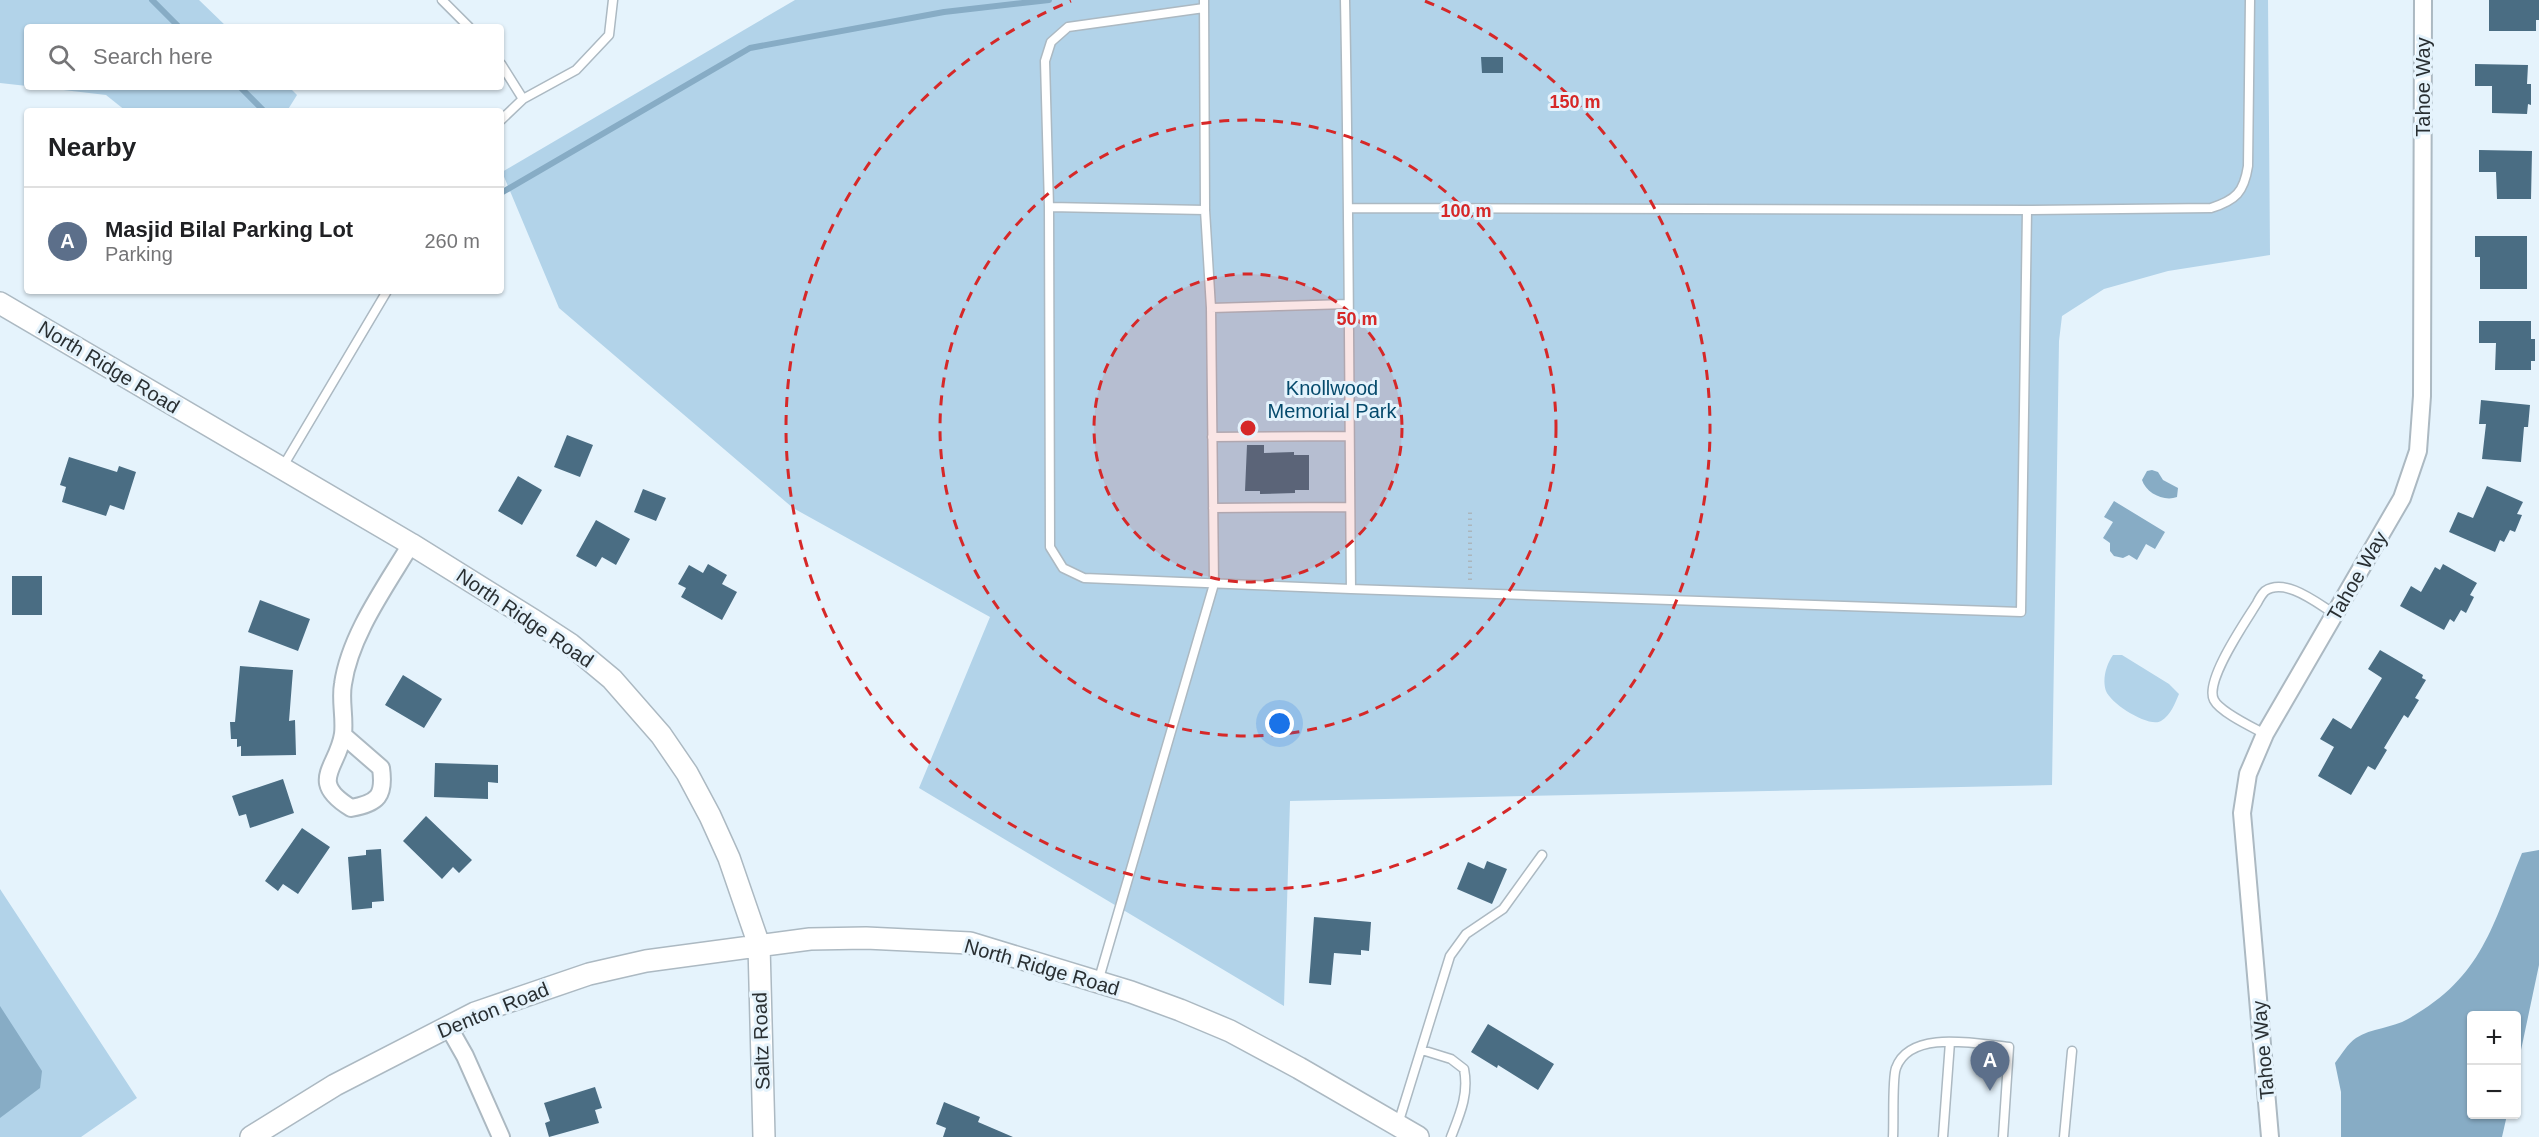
<!DOCTYPE html>
<meta charset="utf-8">
<style>
:root{--surface:#fff;--page:#f2f2f2;--text:#202124;--muted:#757577;--line:#e0e0e0;--accent:#111827}
body{margin:0;font-family:Helvetica,sans-serif;background:var(--page);color:var(--text)}
.controls{position:absolute;right:18px;bottom:18px;display:grid;overflow:hidden;border-radius:6px;box-shadow:0 2px 4px #0004}
.controls button{width:54px;height:54px;display:grid;place-items:center;padding:0;border:0;border-bottom:2px solid var(--line);background:var(--surface);color:var(--text);font:30px sans-serif}
.you{position:absolute;left:1280px;top:724px;width:21px;height:21px;margin:-15px;border:4px solid #fff;border-radius:50%;background:#1a73e8;box-shadow:0 0 0 9px #1a73e833}
.badge{display:grid;place-items:center;width:39px;height:39px;border-radius:50%;background:var(--accent);color:#fff;font-size:20px;font-weight:700}
.pin{position:absolute;translate:-50% -50px;filter:drop-shadow(0 2px 3px #0008)}
.pin::after{content:'';position:absolute;top:32px;width:21px;height:18px;background:inherit;clip-path:polygon(0 0,100% 0,50% 100%)}
.list{margin:0;padding:0;list-style:none}
h2{display:flex;justify-content:space-between;align-items:center;height:78px;margin:0;padding:0 24px;font-size:26px}
h2 small{font-size:20px;font-weight:400;color:var(--muted)}
.list li{display:grid;grid-template-columns:39px 1fr auto;gap:18px;align-items:center;box-sizing:border-box;height:108px;padding:0 24px;border-top:2px solid var(--line)}
.list b{display:block;font-size:22px;white-space:nowrap}
.list p{margin:0;font-size:20px;white-space:nowrap;color:var(--muted)}
.list em{font-size:20px;font-style:normal;color:var(--muted)}
.icon{flex:none;width:33px;height:33px;fill:none;stroke:currentColor;stroke-width:2;stroke-linecap:round;stroke-linejoin:round}
.map{position:relative;flex:none;width:2539px;height:1137px;overflow:hidden}
.search{position:absolute;background:var(--surface);box-shadow:0 2px 4px #0004;left:24px;top:24px;width:480px;height:66px;display:flex;align-items:center;gap:15px;box-sizing:border-box;padding:0 21px;border-radius:6px;color:var(--muted);font-size:22px}
.panel{position:absolute;background:var(--surface);box-shadow:0 2px 4px #0004;left:24px;top:108px;width:480px;height:186px;border-radius:6px}
.map>svg:first-child{display:block}
</style>
<div class="map">
<svg width="2539" height="1137" viewBox="0 0 2539 1137">
<rect width="100%" height="100%" fill="#e5f3fc"/>
<path fill="#b2d3e9" d="M0 0H199L227 27H27V86L0 83Z
M795 0H2268L2270 255 2168 271 2104 289 2062 316 2059 341 2052 785 1290 801 1284 1006 919 788 990 617 793 508 559 308 502 172Z
M38 87H289L297 95 287 111H126L106 95Z
M2113 655H2122L2169 684 2179 694C2175 703 2171 715 2161 721 2149 728 2111 704 2106 691 2102 680 2106 665 2113 655Z
M0 889 137 1098 81 1137H0Z"/>
<path fill="#87acc5" d="M2152 470 2158 472 2163 480 2178 488 2177 497C2164 502 2146 493 2142 480L2147 471Z
M2114 501 2165 532 2155 549 2146 544 2137 560 2129 555 2123 558 2114 556 2110 551V543L2103 538 2113 522 2104 517Z
M2539 850V965L2517 1069 2516 1016H2472V1114L2507 1115 2502 1137H2341V1092L2335 1063C2341 1055 2348 1043 2356 1038 2371 1028 2393 1028 2408 1019 2483 977 2492 926 2522 853Z
M0 1006 42 1071 40 1088 0 1118Z"/>
<g fill="none" stroke-linecap="round" stroke-linejoin="round">
<path stroke="#87acc5" stroke-width="6" d="M152 0 179 27
M240 87 264 111
M501 193 750 48 944 12 1049 0"/>
</g>
<path fill="#4a6d83" d="M2489 0H2539V20H2536V31H2489Z
M1481 57H1503V73H1482Z
M2475 64 2528 65 2527 84H2531V105L2528 104 2527 114 2492 113V86H2475Z
M2479 150 2532 151 2531 199H2497L2496 172H2479Z
M2475 236H2527V289H2480V257H2475Z
M2479 321H2531V339H2535V361H2531V370H2495L2496 343H2479Z
M2481 400 2530 405 2528 427H2524L2521 462 2482 459 2486 424H2479Z
M567 435 593 445 580 477 554 467Z
M1247 445H1264V453L1294 452V455H1309V490H1295V493L1260 494V491H1245Z
M69 457 117 472 119 466 136 472 124 510 110 505 106 516 62 502 66 487 60 485Z
M518 476 542 490 522 525 498 511Z
M2487 486 2523 502 2517 514 2522 515 2515 532 2510 530 2504 542 2500 540 2495 552 2449 532 2458 512 2473 518Z
M643 489 666 498 656 521 634 512Z
M596 520 630 539 616 565 602 557 596 567 576 556Z
M708 564 727 575 722 584 737 592 722 620 681 597 686 588 678 584 689 565 703 573Z
M2443 564 2477 583 2470 595 2474 597 2466 613 2461 610 2454 622 2450 619 2444 630 2400 606 2411 586 2421 592 2435 567 2440 570Z
M12 576H42V615H12Z
M260 600 310 619 298 651 248 632Z
M2380 650 2423 675 2422 678 2426 680 2415 698 2419 700 2408 718 2404 715 2384 748 2387 750 2375 770 2368 766 2351 795 2318 776 2334 747 2320 739 2333 718 2351 729 2382 678 2368 669Z
M240 666 293 670 289 721 295 720 296 755 241 756V746L237 747V739H231L230 722H235Z
M403 675 442 699 424 728 385 705Z
M435 763 498 765V783L488 782V799L434 797Z
M283 779 294 813 250 828 246 814 239 816 232 796Z
M426 816 472 860 459 873 453 867 442 879 403 841Z
M302 828 330 847 298 894 283 884 278 891 265 881Z
M381 849 384 901 372 902V908L352 910 348 857 366 855V850Z
M1487 861 1507 869 1492 904 1457 889 1468 862 1484 869Z
M1314 917 1371 922 1369 951 1361 950V955L1334 953 1331 985 1309 983Z
M1488 1024 1554 1064 1538 1090 1498 1065 1497 1068 1471 1052Z
M595 1087 602 1108 595 1110 599 1123 549 1137 545 1123 550 1121 544 1103Z
M944 1102 980 1117 978 1122 1013 1137H943L946 1128 936 1124Z"/>
<g fill="none" stroke-linecap="round" stroke-linejoin="round">
<g stroke="#acb9c2" stroke-width="11">
<path id="service" d="M442 0 469 27
M1204 8 1068 27 1051 42 1045 61 1049 207 1050 547 1063 568 1084 578 1351 589C1349 392 1349 196 1345 0
M501 64 523 99
M501 120 523 99 576 70 609 35 613 0
M1049 207 1205 210
M1349 208 2027 210 2211 208C2236 200 2244 192 2248 166L2250 0
M1211 308 1348 304
M1212 437 1349 436
M282 468 387 291
M1213 508 1350 507
M1351 589 2021 612 2027 210
M2265 734C2252 727 2220 712 2214 700 2204 681 2246 621 2257 603 2259 599 2262 594 2265 591 2286 577 2318 604 2335 614
M1098 982 1214 584 1211 308 1205 210 1204 0
M1422 1050 1451 1059 1464 1069C1469 1094 1460 1114 1451 1137
M1398 1124 1450 956 1466 934 1503 909 1542 855
M1893 1137C1894 1123 1892 1078 1896 1068 1910 1029 1977 1044 2009 1047L2003 1137
M1943 1137 1950 1042
M2064 1137 2072 1051"/>
</g>
<g stroke="#acb9c2" stroke-width="20">
<path id="minor" d="M343 735 381 768C385 796 378 803 351 808 307 781 338 768 343 734 345 717 340 700 343 684 350 635 386 586 411 544
M448 1026 465 1056 501 1137
M2270 1137 2242 813 2248 774 2265 734 2402 498 2418 451 2422 396 2423 0"/>
</g>
<g stroke="#acb9c2" stroke-width="24">
<path id="tertiary" d="M0 303 411 544 533 620 570 644 612 679 661 735 687 773 710 816 729 858 759 945 764 1137
M251 1137 335 1085 475 1013 589 974 646 961 810 939 866 938 970 943 1131 992 1180 1010 1230 1031 1299 1068 1418 1137"/>
</g>
<path stroke="#abb6bd" stroke-width="4" stroke-dasharray="1.5 4.5" stroke-linecap="butt" d="M1470 580V509"/>
<use href="#service" stroke="#fff" stroke-width="8"/>
<use href="#minor" stroke="#fff" stroke-width="16"/>
<use href="#tertiary" stroke="#fff" stroke-width="21"/>
</g>
<circle cx="1248" cy="428" r="154" fill="#d62828" fill-opacity=".12"/>
<g fill="none" stroke="#d62828" stroke-width="3" stroke-dasharray="10 8">
<circle cx="1248" cy="428" r="154"/>
<circle cx="1248" cy="428" r="308"/>
<path d="M1425 1A462 462 0 1 1 1071 1"/>
</g>
<g text-anchor="middle" dominant-baseline="central" stroke-width="6" stroke-linejoin="round" paint-order="stroke">
<g font-size="20" fill="#292f32" stroke="#e5f3fc">
<text transform="translate(2423 87) rotate(-90)">Tahoe Way</text>
<text transform="translate(109 367) rotate(31)">North Ridge Road</text>
<text transform="translate(2357 576) rotate(-60)">Tahoe Way</text>
<text transform="translate(525 618) rotate(34)">North Ridge Road</text>
<text transform="translate(1042 967) rotate(16)">North Ridge Road</text>
<text transform="translate(493 1010) rotate(-22)">Denton Road</text>
<text transform="translate(761 1041) rotate(-92)">Saltz Road</text>
<text transform="translate(2263 1050) rotate(-95)">Tahoe Way</text>
</g>
<g font-size="20" fill="#054a6c" stroke="#e5f3fc">
<text x="1332" y="388">Knollwood<tspan x="1332" dy="23">Memorial Park</tspan></text>
</g>
</g>
<circle cx="1248" cy="428" r="9" fill="#d62828" stroke="#e5f3fc" stroke-width="3"/>
<g font-size="18" text-anchor="middle" font-weight="bold" fill="#d62828" stroke="#e5f3fc" stroke-width="6" stroke-linejoin="round" paint-order="stroke">
<text x="1575" y="108">150 m</text>
<text x="1466" y="217">100 m</text>
<text x="1357" y="325">50 m</text>
</g>
</svg>
<div class="controls">
<button>+</button>
<button>−</button>
</div>
<div class="you"></div>
<div class="pin badge" style="left:1990px;top:1091px;background:#5c6f8a">A</div>
<div class="search"><svg class="icon" aria-label="search" viewBox="0 0 24 24"><circle cx="10" cy="10" r="6"/><path d="M15 15l6 6"/></svg>Search here</div>
<section class="panel">
<h2>Nearby<small></small></h2>
<ul class="list">
<li><span class="badge" style="background:#5c6f8a">A</span><div><b>Masjid Bilal Parking Lot</b><p>Parking</p></div><em>260 m</em></li>
</ul>
</section>
</div>
